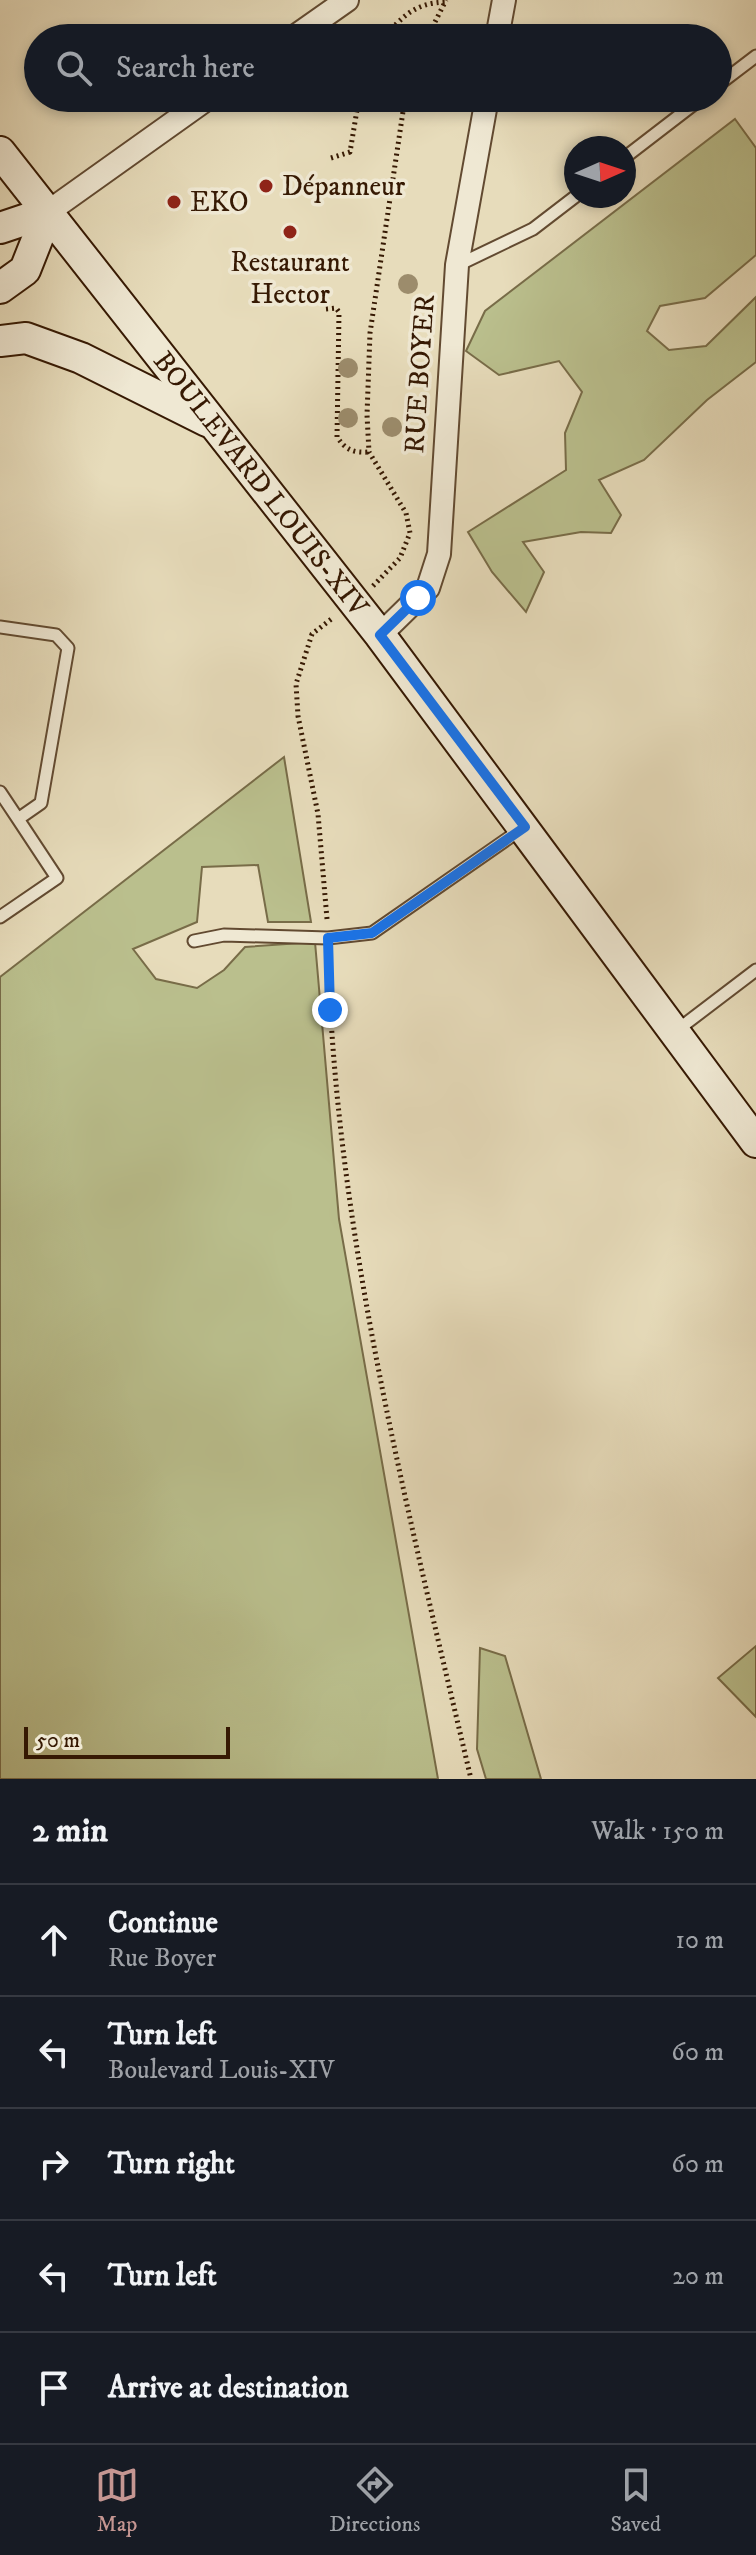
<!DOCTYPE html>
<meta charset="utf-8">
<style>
:root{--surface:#171b24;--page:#242831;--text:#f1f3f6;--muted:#9ea1a6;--line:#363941;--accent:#c59692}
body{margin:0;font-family:"IM FELL DW Pica",serif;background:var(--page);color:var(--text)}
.compass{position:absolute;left:564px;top:136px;width:72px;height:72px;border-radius:50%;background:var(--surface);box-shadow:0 4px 12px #0003;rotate:87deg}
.scale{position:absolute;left:24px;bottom:20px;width:206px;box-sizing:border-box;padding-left:8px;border:4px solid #361903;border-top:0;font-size:22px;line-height:28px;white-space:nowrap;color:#361903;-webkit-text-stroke:6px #efe8d3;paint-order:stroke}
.stop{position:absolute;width:24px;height:24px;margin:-18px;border:6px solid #1a73e8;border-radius:50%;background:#fff}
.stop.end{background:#1a73e8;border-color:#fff;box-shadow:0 2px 8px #0008}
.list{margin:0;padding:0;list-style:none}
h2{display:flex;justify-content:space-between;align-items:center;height:104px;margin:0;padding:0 32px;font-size:34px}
h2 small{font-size:26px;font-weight:400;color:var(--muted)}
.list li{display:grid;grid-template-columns:52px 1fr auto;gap:24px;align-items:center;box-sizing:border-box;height:112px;padding:0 32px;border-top:2px solid var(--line)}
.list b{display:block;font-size:30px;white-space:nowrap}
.list p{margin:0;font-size:26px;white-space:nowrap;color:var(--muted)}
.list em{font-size:26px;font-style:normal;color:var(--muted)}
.icon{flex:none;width:44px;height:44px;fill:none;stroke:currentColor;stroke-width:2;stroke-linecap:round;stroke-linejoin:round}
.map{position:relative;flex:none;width:756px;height:1779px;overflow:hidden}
.search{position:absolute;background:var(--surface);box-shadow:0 4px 12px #0003;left:24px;right:24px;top:24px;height:88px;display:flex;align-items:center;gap:20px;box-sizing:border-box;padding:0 28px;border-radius:44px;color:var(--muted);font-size:30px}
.sheet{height:664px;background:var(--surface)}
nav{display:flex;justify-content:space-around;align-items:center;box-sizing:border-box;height:112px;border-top:2px solid var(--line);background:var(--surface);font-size:22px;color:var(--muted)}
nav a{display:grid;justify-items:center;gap:4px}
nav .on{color:var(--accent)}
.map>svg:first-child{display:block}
</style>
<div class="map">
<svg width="756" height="1779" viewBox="0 0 756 1779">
<rect width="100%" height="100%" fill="#e7dcbb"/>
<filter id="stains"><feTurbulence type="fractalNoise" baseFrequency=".0025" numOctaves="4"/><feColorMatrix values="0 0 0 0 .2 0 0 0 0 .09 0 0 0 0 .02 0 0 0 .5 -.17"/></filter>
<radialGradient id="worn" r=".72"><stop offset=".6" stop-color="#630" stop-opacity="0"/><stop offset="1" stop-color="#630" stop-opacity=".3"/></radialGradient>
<path fill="#babf8d" stroke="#786c48" stroke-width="2" d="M735 119 756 148V255L705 298 660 306 647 331 669 350 706 346 756 297V362L707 400 644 460 599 480 621 515 611 533 581 532 523 542 544 572 526 612 492 572 468 532 566 470 565 433 582 392 559 361 499 375 466 351 485 311Z
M284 757 311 922H268L258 865 202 867 197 922 133 949 156 979 197 988 224 970 245 947 315 942 339 1219 438 1779H0V977Z
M756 1646V1717L718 1678Z
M480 1648 505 1656 541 1779H486L477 1749Z"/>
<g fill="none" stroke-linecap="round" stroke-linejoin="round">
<g stroke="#624a31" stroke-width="15">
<path id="lane" d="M718 85 756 56
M624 158 702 98
M458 265 533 229 576 196
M0 627 56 635 68 648 41 803 18 819 57 878 0 917
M0 792 18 819
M194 941 224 935 328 938 372 933 523 828
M676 1031 756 970"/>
</g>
<g stroke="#624a31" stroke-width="26">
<path id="street" d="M293 38 347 0
M497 38 504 0
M48 212 208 98
M380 635 428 588 439 554 457 265 487 98"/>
</g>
<g stroke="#361903" stroke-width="34">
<g id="secondary">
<path id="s1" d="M0 152 380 635 756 1142"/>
<path d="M0 228 48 212"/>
<path d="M0 288 25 270 48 212"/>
<path d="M0 341 26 338 81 358 207 421"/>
</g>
</g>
<path stroke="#361903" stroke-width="5" stroke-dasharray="2 4" stroke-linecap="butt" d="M383 38C403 16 415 3 445 2
M427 38 446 0
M331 158 350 152 359 98
M326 309 336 308 339 312 337 437C346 450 353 453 369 452
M373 586 400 558 410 533 406 513 369 452 367 415 370 333 405 98
M327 919 318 814 298 716 296 684 312 634 334 617
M328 953C336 1235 407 1506 471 1779"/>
<use href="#lane" stroke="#efe8d3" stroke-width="11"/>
<use href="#street" stroke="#efe8d3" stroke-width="22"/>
<use href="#secondary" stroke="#efe8d3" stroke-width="30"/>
</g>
<g fill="#9c8c6c">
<circle cx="408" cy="284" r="10"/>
<circle cx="348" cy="368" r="10"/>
<circle cx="348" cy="418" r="10"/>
<circle cx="392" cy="427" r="10"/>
</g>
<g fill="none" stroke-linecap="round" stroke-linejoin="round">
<path stroke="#1a73e8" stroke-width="10" d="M330 1010 328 938 372 933 525 827 380 635 418 598"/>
</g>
<g fill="#8f2418" stroke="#efe8d3" stroke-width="3">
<circle cx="266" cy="186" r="8"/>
<circle cx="174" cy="202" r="8"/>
<circle cx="290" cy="232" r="8"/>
</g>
<g text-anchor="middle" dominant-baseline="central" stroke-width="7" stroke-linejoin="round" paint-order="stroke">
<g font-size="28" fill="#361903" stroke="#efe8d3" text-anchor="start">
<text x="282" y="186">Dépanneur</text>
<text x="190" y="202">EKO</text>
<text x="290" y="262" text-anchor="middle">Restaurant<tspan x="290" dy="32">Hector</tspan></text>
</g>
<g font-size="28" fill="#361903" stroke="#efe8d3">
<text transform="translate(420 374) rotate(-86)">RUE BOYER</text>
<text stroke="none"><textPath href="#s1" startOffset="422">BOULEVARD LOUIS-XIV</textPath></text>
</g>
</g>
<rect width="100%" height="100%" filter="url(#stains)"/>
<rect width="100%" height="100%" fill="url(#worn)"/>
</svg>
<svg class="compass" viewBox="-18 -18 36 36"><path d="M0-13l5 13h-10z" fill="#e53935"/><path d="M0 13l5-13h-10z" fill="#9ea1a6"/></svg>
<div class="scale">50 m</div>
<div class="stop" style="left:418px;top:598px"></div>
<div class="stop end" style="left:330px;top:1010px"></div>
<div class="search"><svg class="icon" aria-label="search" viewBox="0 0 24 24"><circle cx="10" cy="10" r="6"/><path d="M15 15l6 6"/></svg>Search here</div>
</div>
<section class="sheet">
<h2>2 min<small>Walk · 150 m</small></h2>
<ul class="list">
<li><svg class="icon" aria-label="ahead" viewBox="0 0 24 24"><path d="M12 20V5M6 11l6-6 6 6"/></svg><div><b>Continue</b><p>Rue Boyer</p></div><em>10 m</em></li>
<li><svg class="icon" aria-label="left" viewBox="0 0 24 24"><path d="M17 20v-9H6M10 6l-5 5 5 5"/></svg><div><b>Turn left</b><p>Boulevard Louis-XIV</p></div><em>60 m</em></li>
<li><svg class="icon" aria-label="right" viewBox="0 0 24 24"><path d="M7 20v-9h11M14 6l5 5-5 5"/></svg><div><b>Turn right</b></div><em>60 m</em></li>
<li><svg class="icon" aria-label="left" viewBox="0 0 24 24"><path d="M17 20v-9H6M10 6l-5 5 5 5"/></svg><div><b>Turn left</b></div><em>20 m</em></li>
<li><svg class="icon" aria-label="arrive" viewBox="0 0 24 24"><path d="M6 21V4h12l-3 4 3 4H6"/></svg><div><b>Arrive at destination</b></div></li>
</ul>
</section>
<nav>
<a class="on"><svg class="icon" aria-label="map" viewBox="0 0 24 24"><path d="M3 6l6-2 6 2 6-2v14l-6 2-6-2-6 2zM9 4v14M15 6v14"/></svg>Map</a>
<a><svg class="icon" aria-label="directions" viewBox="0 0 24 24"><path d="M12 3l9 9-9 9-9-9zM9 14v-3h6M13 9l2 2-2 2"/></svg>Directions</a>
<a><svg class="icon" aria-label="saved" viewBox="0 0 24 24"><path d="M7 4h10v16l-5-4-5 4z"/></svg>Saved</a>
</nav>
